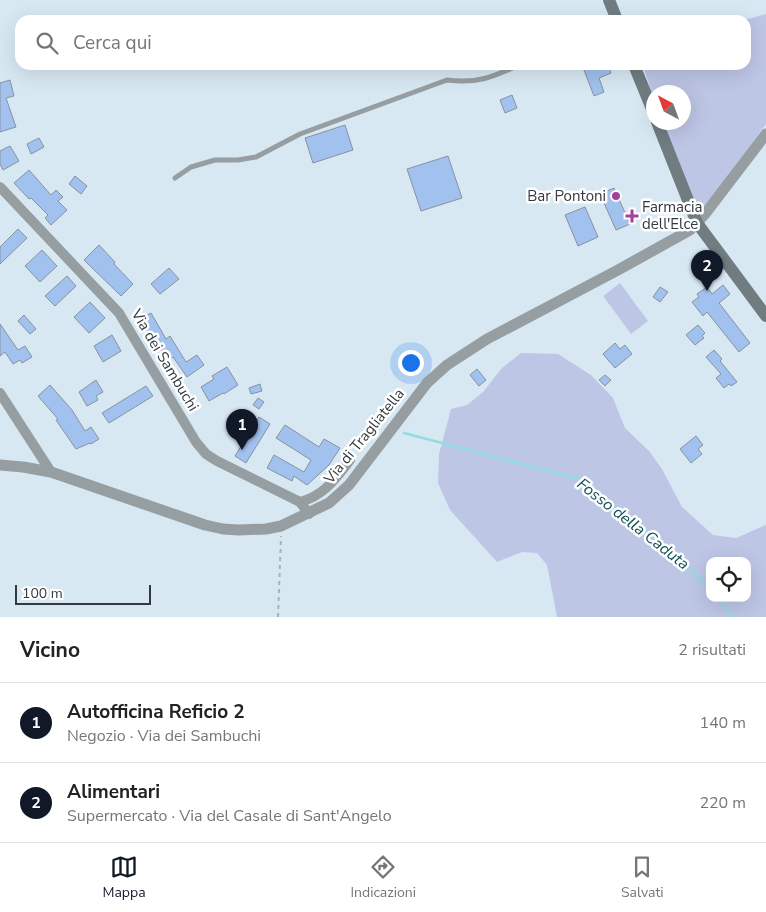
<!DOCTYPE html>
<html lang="it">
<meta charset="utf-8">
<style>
:root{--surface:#fff;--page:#f6f6f6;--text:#222;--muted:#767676;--line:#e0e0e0;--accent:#111827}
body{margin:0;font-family:"Nunito Sans",sans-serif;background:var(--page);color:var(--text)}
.controls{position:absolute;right:15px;bottom:15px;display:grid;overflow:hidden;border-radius:10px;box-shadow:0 5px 20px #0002}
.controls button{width:45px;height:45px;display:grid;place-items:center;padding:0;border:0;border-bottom:1px solid var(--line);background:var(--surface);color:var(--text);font:25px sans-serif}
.compass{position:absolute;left:646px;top:85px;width:45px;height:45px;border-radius:50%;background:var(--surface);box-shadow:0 5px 20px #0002;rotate:319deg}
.scale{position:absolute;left:15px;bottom:12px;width:136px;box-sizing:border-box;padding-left:5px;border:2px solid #33393e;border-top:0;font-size:14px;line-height:18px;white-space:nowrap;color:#33393e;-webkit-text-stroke:4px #fff;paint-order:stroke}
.you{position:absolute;left:410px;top:362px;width:18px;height:18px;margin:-12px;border:4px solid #fff;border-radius:50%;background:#1a73e8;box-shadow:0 0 0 8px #1a73e833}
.badge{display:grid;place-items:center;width:32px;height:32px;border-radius:50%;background:var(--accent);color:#fff;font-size:16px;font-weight:700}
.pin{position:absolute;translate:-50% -41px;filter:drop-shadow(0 1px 2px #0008)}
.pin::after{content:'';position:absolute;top:26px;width:18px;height:15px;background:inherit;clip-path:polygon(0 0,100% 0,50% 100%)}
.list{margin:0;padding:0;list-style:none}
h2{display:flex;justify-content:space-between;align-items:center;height:65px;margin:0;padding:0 20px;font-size:21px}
h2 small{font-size:16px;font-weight:400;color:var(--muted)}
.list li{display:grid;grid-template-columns:32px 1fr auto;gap:15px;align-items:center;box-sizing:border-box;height:80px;padding:0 20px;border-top:1px solid var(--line)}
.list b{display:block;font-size:19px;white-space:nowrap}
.list p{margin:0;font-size:16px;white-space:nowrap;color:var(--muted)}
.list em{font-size:16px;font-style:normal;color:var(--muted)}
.icon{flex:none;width:28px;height:28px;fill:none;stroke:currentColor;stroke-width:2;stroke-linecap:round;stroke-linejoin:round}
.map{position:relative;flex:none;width:766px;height:617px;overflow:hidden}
.search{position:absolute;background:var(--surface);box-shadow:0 5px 20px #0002;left:15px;right:15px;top:15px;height:55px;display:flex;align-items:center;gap:12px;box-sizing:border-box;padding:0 18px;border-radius:15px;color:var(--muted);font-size:19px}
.sheet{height:225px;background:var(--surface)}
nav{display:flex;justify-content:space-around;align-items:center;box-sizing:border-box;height:70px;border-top:1px solid var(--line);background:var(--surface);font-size:14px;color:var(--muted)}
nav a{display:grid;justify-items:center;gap:2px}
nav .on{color:var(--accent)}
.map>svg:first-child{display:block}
</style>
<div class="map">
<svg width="766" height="617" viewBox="0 0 766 617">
<rect width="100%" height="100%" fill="#d8e8f3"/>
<path fill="#bec6e6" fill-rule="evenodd" d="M766 14V124L709 202 702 208 696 205 662 123 684 122V92H654L653 97 643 65H746V20H744Z
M620 283 648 321 631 334 603 296Z
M521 353 558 354 591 375 613 398 625 428 649 451 662 469 682 507 713 535 736 538 766 525V617H557L547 565 537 553 522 552 497 562 450 510 438 483 439 454 451 409 467 405 483 392 502 368ZM710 561H747V598H710Z"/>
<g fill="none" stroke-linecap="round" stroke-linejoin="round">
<path stroke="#93dce1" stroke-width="2.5" d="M404 433 579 479 680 557 710 590
M717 598 734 617"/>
</g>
<path fill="#a1c1ee" stroke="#88929f" d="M582 65H594L596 70 608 65 611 73 599 78 604 92 594 96Z
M10 80 14 96 6 98 16 127 0 132V83Z
M512 95 517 108 505 113 500 100Z
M345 125 353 150 313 163 305 138Z
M39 138 44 147 31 154 27 144Z
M10 146 19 161 3 170 0 164V151Z
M448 156 462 198 421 211 407 169Z
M29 170 51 195 56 190 63 197 58 201 67 210 51 225 45 218 48 215 31 198 29 199 14 183Z
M75 176 87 186 81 194 69 184Z
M614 188 630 224 616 230 600 194Z
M585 207 598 237 578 246 565 215Z
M18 229 27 238 0 264V247Z
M99 245 115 262 114 264 133 284 121 296 84 260Z
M42 250 57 266 40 282 25 266Z
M169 268 179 279 160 294 151 284Z
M67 276 76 286 55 306 45 296Z
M723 285 730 294 719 303 750 343 739 352 707 312 703 316 692 302 699 297 697 294 707 287 712 294Z
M660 287 668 292 660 302 653 297Z
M90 302 105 318 89 333 74 317Z
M151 313 166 339 170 336 186 362 197 355 204 365 187 377 173 357 168 360 150 333 148 334 140 319Z
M24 315 36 329 30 334 18 321Z
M0 324 18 350 25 346 32 357 22 363 20 360 13 364 5 352 0 356Z
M698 325 705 333 702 336 704 338 695 345 686 335Z
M112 335 121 351 103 362 94 346Z
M615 343 620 349 625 345 632 354 615 368 603 354Z
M714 350 722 359 720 361 737 382 731 386 729 384 724 388 716 378 721 374 706 357Z
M227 367 238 385 224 394 223 393 209 401 201 387 214 379 212 376Z
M477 369 486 380 479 386 470 375Z
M605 375 611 380 605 386 599 380Z
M96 380 103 392 96 396 98 400 87 406 79 392Z
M260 384 262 391 251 394 249 388Z
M50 385 72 410 85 431 91 427 99 439 91 444 90 443 76 449 56 420 58 419 38 396Z
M146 386 153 396 109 423 102 413Z
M258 398 264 402 259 409 253 405Z
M259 417 270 424 246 463 235 456Z
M285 425 319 447 324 439 340 448 329 465 307 485 294 476 292 481 267 468 274 455 304 472 311 460 276 438Z
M696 436 703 445 698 449 702 454 691 463 680 449Z"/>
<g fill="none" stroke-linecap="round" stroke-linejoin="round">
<path stroke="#a5b2bb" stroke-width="2" stroke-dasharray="4 4" stroke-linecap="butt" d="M278 617 281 536"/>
<path stroke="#969ea1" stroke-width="5" d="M175 178 191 167 215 160H238L256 157 300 134 447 80C477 84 493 77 519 65"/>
<path stroke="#969ea1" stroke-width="10" d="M0 187 119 313 196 442 206 454 217 461 300 502 309 514
M0 393 51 472
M300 502C324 496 336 478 350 460"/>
<path stroke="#969ea1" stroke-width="11" d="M0 465 23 467 51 472 205 525 223 529 239 530 266 529 281 526 329 503 349 485 427 383 447 365 487 339 618 270 690 230 705 214 766 134"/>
<path stroke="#707c80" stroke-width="12" d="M609 0 617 20
M634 65 654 114
M657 122 697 223 766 316"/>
</g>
<g fill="#a63ea0" stroke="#fff" stroke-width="2">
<circle cx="616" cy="196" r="5"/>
<path d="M629.5 208.5h5v5h5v5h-5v5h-5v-5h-5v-5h5z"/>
</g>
<g text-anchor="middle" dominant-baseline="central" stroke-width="5" stroke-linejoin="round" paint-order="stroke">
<g font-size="15" fill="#33393e" stroke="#fff" text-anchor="end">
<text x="606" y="196">Bar Pontoni</text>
<text x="642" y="207" text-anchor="start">Farmacia<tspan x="642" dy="17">dell'Elce</tspan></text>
</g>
<g font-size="15" fill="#33393e" stroke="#fff">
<text transform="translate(165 360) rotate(59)">Via dei Sambuchi</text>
<text transform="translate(364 436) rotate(-51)">Via di Tragliatella</text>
</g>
<g font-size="16" font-style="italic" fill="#0e5054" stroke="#fff">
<text transform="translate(633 524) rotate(38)">Fosso della Caduta</text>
</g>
</g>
</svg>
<div class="controls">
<button><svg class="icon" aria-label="locate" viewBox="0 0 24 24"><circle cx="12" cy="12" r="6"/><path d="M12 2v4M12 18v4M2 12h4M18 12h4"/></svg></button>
</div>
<svg class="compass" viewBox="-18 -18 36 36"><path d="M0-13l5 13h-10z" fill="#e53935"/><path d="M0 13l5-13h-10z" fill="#767676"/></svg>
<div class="scale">100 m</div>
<div class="you"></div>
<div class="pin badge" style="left:242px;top:450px">1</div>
<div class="pin badge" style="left:707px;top:291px">2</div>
<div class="search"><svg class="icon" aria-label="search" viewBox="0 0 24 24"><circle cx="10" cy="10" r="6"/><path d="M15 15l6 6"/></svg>Cerca qui</div>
</div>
<section class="sheet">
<h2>Vicino<small>2 risultati</small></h2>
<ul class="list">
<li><span class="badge">1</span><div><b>Autofficina Reficio 2</b><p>Negozio · Via dei Sambuchi</p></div><em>140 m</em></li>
<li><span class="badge">2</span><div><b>Alimentari</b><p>Supermercato · Via del Casale di Sant'Angelo</p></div><em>220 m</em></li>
</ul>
</section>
<nav>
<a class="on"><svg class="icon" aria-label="map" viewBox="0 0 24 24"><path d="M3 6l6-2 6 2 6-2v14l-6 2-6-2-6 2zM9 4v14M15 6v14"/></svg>Mappa</a>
<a><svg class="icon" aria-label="directions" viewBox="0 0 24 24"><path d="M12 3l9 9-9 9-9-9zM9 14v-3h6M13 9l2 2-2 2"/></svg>Indicazioni</a>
<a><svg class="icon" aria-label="saved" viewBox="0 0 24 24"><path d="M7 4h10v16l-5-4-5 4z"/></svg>Salvati</a>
</nav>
